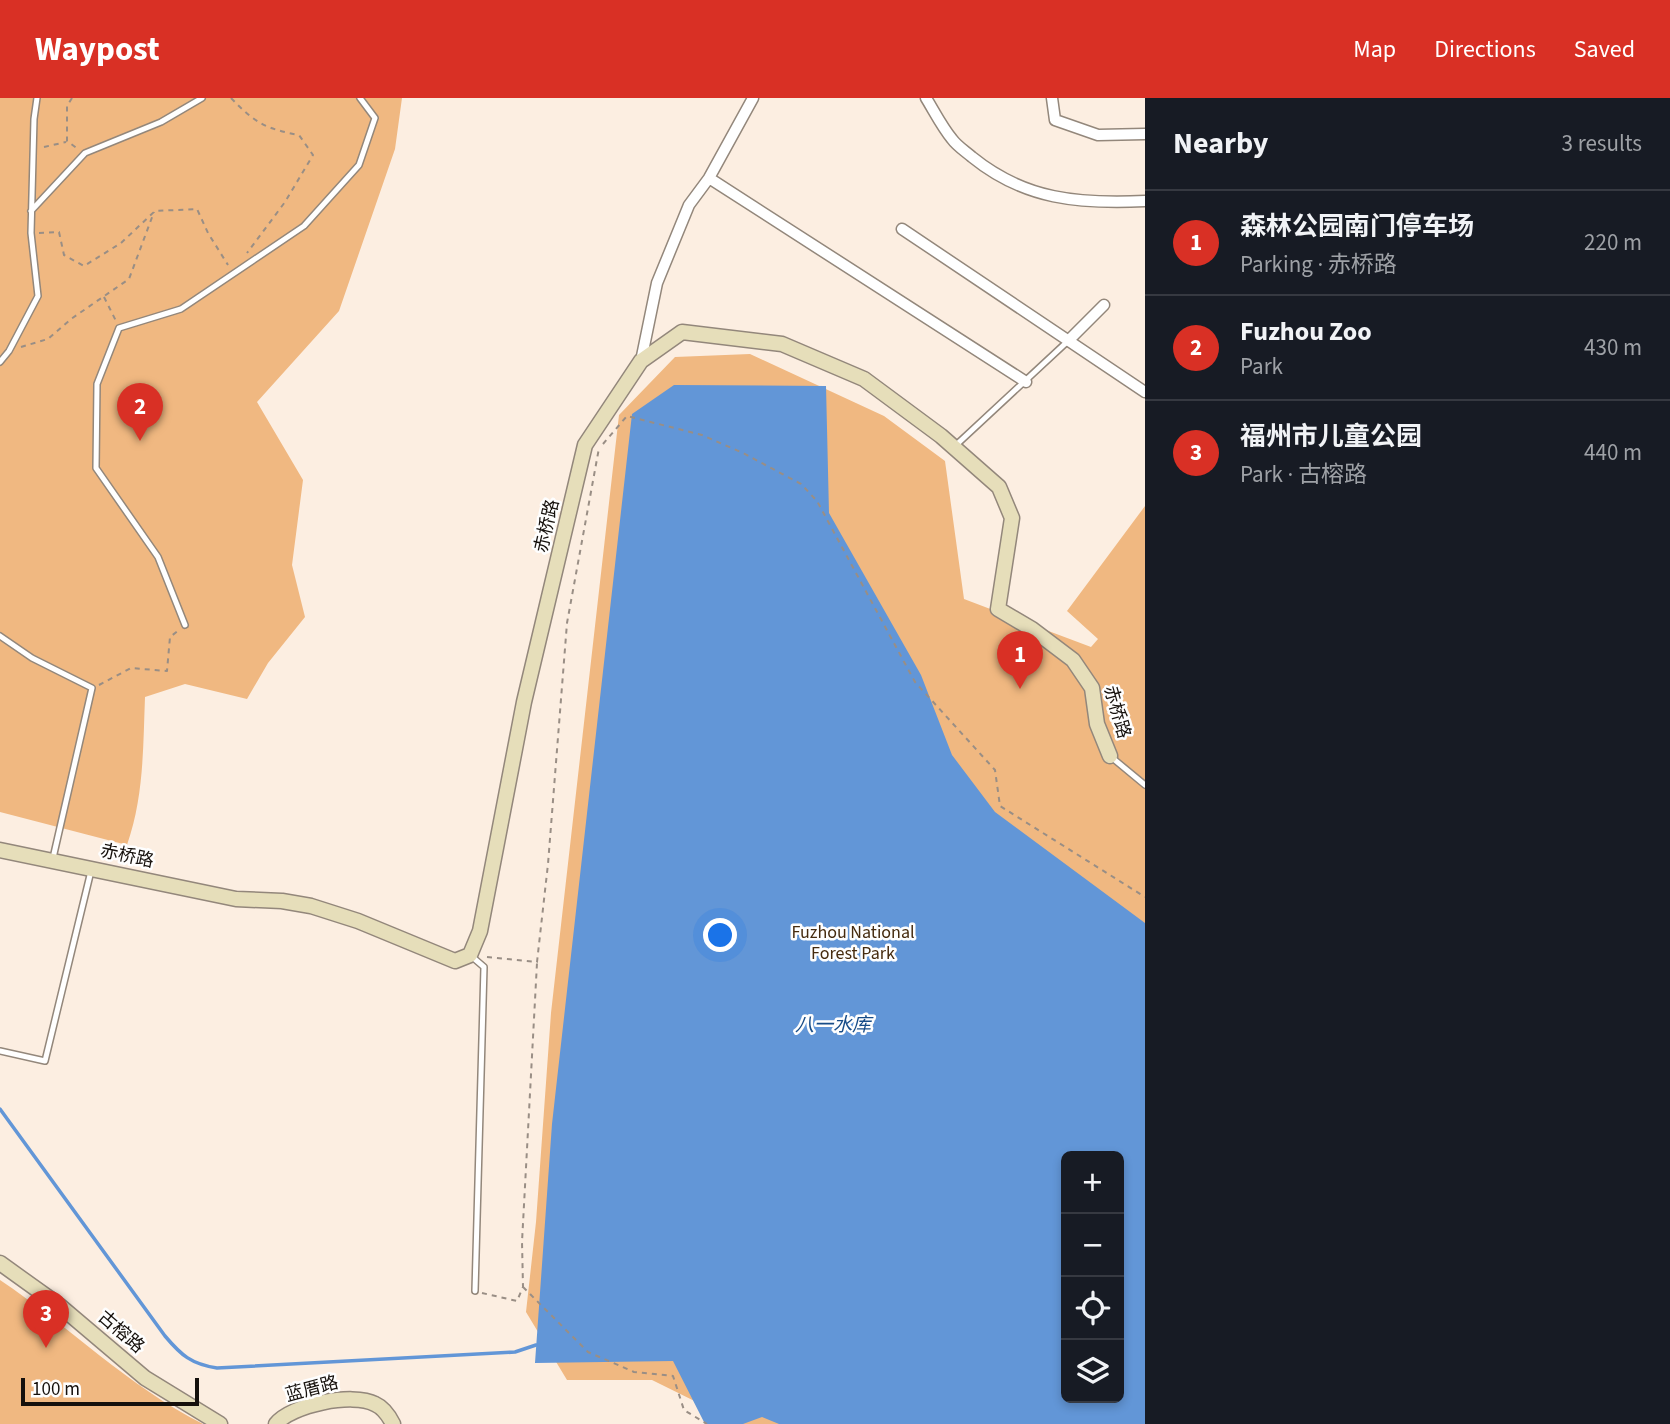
<!DOCTYPE html>
<meta charset="utf-8">
<style>
:root{--surface:#171b24;--page:#20242c;--text:#f1f3f6;--muted:#9ea1a6;--line:#363941;--accent:#d93025}
body{margin:0;font-family:"Source Sans 3","Noto Sans SC",sans-serif;background:var(--page);color:var(--text)}
.controls{position:absolute;right:21px;bottom:21px;display:grid;overflow:hidden;border-radius:10px;box-shadow:0 4px 10px #0003}
.controls button{width:63px;height:63px;display:grid;place-items:center;padding:0;border:0;border-bottom:2px solid var(--line);background:var(--surface);color:var(--text);font:35px sans-serif}
.scale{position:absolute;left:21px;bottom:18px;width:178px;box-sizing:border-box;padding-left:7px;border:4px solid #15100c;border-top:0;font-size:19px;line-height:24px;white-space:nowrap;color:#15100c;-webkit-text-stroke:5px #fefefe;paint-order:stroke}
.you{position:absolute;left:721px;top:838px;width:24px;height:24px;margin:-18px;border:5px solid #fff;border-radius:50%;background:#1a73e8;box-shadow:0 0 0 10px #1a73e833}
.badge{display:grid;place-items:center;width:46px;height:46px;border-radius:50%;background:var(--accent);color:#fff;font-size:23px;font-weight:700}
.pin{position:absolute;translate:-50% -58px;filter:drop-shadow(0 2px 4px #0008)}
.pin::after{content:'';position:absolute;top:37px;width:24px;height:21px;background:inherit;clip-path:polygon(0 0,100% 0,50% 100%)}
.list{margin:0;padding:0;list-style:none}
h2{display:flex;justify-content:space-between;align-items:center;height:91px;margin:0;padding:0 28px;font-size:30px}
h2 small{font-size:23px;font-weight:400;color:var(--muted)}
.list li{display:grid;grid-template-columns:46px 1fr auto;gap:21px;align-items:center;box-sizing:border-box;height:105px;padding:0 28px;border-top:2px solid var(--line)}
.list b{display:block;font-size:26px;white-space:nowrap}
.list p{margin:0;font-size:23px;white-space:nowrap;color:var(--muted)}
.list em{font-size:23px;font-style:normal;color:var(--muted)}
.icon{flex:none;width:38px;height:38px;fill:none;stroke:currentColor;stroke-width:2;stroke-linecap:round;stroke-linejoin:round}
.map{position:relative;flex:none;width:1145px;height:1326px;overflow:hidden}
header{display:flex;align-items:center;gap:42px;box-sizing:border-box;height:98px;padding:0 35px;background:var(--accent);color:#fff}
header strong{font-size:33px}
nav{display:flex;gap:38px;margin-inline-start:auto;font-size:24px}
main{display:flex}
aside{flex:1;background:var(--surface)}
.map>svg:first-child{display:block}
</style>
<header>
<strong>Waypost</strong>
<nav><a>Map</a><a>Directions</a><a>Saved</a></nav>
</header>
<main>
<div class="map">
<svg width="1145" height="1326" viewBox="0 0 1145 1326">
<rect width="100%" height="100%" fill="#fceee1"/>
<path fill="#f0b881" fill-rule="evenodd" d="M0 0H402L395 51 339 213 257 304 303 382 292 467 305 519 268 565 247 601 185 586 145 599C143 650 144 698 127 747L0 714Z
M750 256 884 318 945 363 964 501 1091 549 1098 541 1067 513 1145 408V1326H741L652 1282H567L526 1214 536 1124 551 915 619 317 675 259ZM1066 1058H1119V1300H1066Z
M0 1182C69 1228 129 1289 203 1326H0Z"/>
<path fill="#6296d7" fill-rule="evenodd" d="M674 287 826 288 829 415 921 577 952 657 995 714 1145 825V1326H779L762 1319 743 1326H705L673 1263 535 1265 552 1026 632 316ZM1066 1058H1119V1300H1066Z"/>
<g fill="none" stroke-linecap="round" stroke-linejoin="round">
<path stroke="#6296d7" stroke-width="3.5" d="M0 1011 165 1238C181 1257 191 1266 217 1270L515 1254 536 1247"/>
<g stroke="#93877b" stroke-width="8">
<path id="lane" d="M31 113 85 55 161 24 202 0
M0 264 9 253 38 198 31 135 34 21 37 0
M955 348 1068 243
M185 527 158 459 96 370 97 286 119 230 181 211 304 128 359 67 375 20 360 0
M0 538 32 560 92 590 53 760
M1110 658 1145 687
M470 857 484 869 475 1193
M0 953 45 963 91 773"/>
</g>
<g stroke="#93877b" stroke-width="13">
<path id="street" d="M926 0C934 13 942 29 952 41 957 48 965 53 972 59 1025 102 1079 106 1145 103
M1052 0 1055 22 1098 37 1145 36
M709 80 1026 284
M902 131 1145 294
M1068 243 1104 207
M641 263 657 185 689 107 709 80 753 0"/>
</g>
<g stroke="#93877b" stroke-width="17">
<path id="secondary" d="M0 752 236 801 282 803 311 808 358 823 455 863 470 857 480 833 524 604 585 347 641 263 682 234 782 246 864 281 941 338 999 389 1012 420 998 511 1032 531 1073 562 1092 590 1097 626 1110 658
M0 1165 60 1208 145 1280 220 1326
M276 1326C291 1307 353 1294 375 1306 384 1310 389 1318 393 1326"/>
</g>
<path stroke="#998e85" stroke-width="2" stroke-dasharray="5 5" stroke-linecap="butt" d="M72 0 67 8V43L78 51
M231 0C255 25 266 31 299 37L313 57 285 104 247 155
M44 49 66 44
M39 135 59 134 64 157 84 168 121 145 155 113 197 111 208 135 228 167
M104 199 116 223
M21 249 48 241 71 221 129 181 154 114
M603 346 627 318 702 337 743 355 801 386 817 403 915 584 995 672 1000 708 1145 799
M99 587 131 570 167 573 170 539 179 532
M487 859 537 864 548 766 567 525 599 350
M523 1189 588 1254 634 1274 673 1278 684 1312 707 1326
M482 1195 517 1203 523 1189 522 1144 537 865"/>
<use href="#lane" stroke="#fff" stroke-width="5"/>
<use href="#street" stroke="#fff" stroke-width="10"/>
<use href="#secondary" stroke="#e6deba" stroke-width="14"/>
</g>
<g text-anchor="middle" dominant-baseline="central" stroke-width="5" stroke-linejoin="round" paint-order="stroke">
<g font-size="18" fill="#15100c" stroke="#fefefe">
<text transform="translate(547 428) rotate(-77)">赤桥路</text>
<text transform="translate(1117 614) rotate(74)">赤桥路</text>
<text transform="translate(127 758) rotate(12)">赤桥路</text>
<text transform="translate(121 1234) rotate(41)">古榕路</text>
<text transform="translate(312 1291) rotate(-15)">蓝厝路</text>
</g>
<g font-size="18" fill="#452b0f" stroke="#fefefe">
<text x="853" y="834">Fuzhou National<tspan x="853" dy="21">Forest Park</tspan></text>
</g>
<g font-size="19" font-style="italic" fill="#174c88" stroke="#fefefe">
<text x="833" y="927">八一水库</text>
</g>
</g>
</svg>
<div class="controls">
<button>+</button>
<button>−</button>
<button><svg class="icon" aria-label="locate" viewBox="0 0 24 24"><circle cx="12" cy="12" r="6"/><path d="M12 2v4M12 18v4M2 12h4M18 12h4"/></svg></button>
<button><svg class="icon" aria-label="layers" viewBox="0 0 24 24"><path d="M12 4l9 5-9 5-9-5zM3 14l9 5 9-5"/></svg></button>
</div>
<div class="scale">100 m</div>
<div class="you"></div>
<div class="pin badge" style="left:1020px;top:591px">1</div>
<div class="pin badge" style="left:140px;top:343px">2</div>
<div class="pin badge" style="left:46px;top:1250px">3</div>
</div>
<aside>
<h2>Nearby<small>3 results</small></h2>
<ul class="list">
<li><span class="badge">1</span><div><b>森林公园南门停车场</b><p>Parking · 赤桥路</p></div><em>220 m</em></li>
<li><span class="badge">2</span><div><b>Fuzhou Zoo</b><p>Park</p></div><em>430 m</em></li>
<li><span class="badge">3</span><div><b>福州市儿童公园</b><p>Park · 古榕路</p></div><em>440 m</em></li>
</ul>
</aside>
</main>
